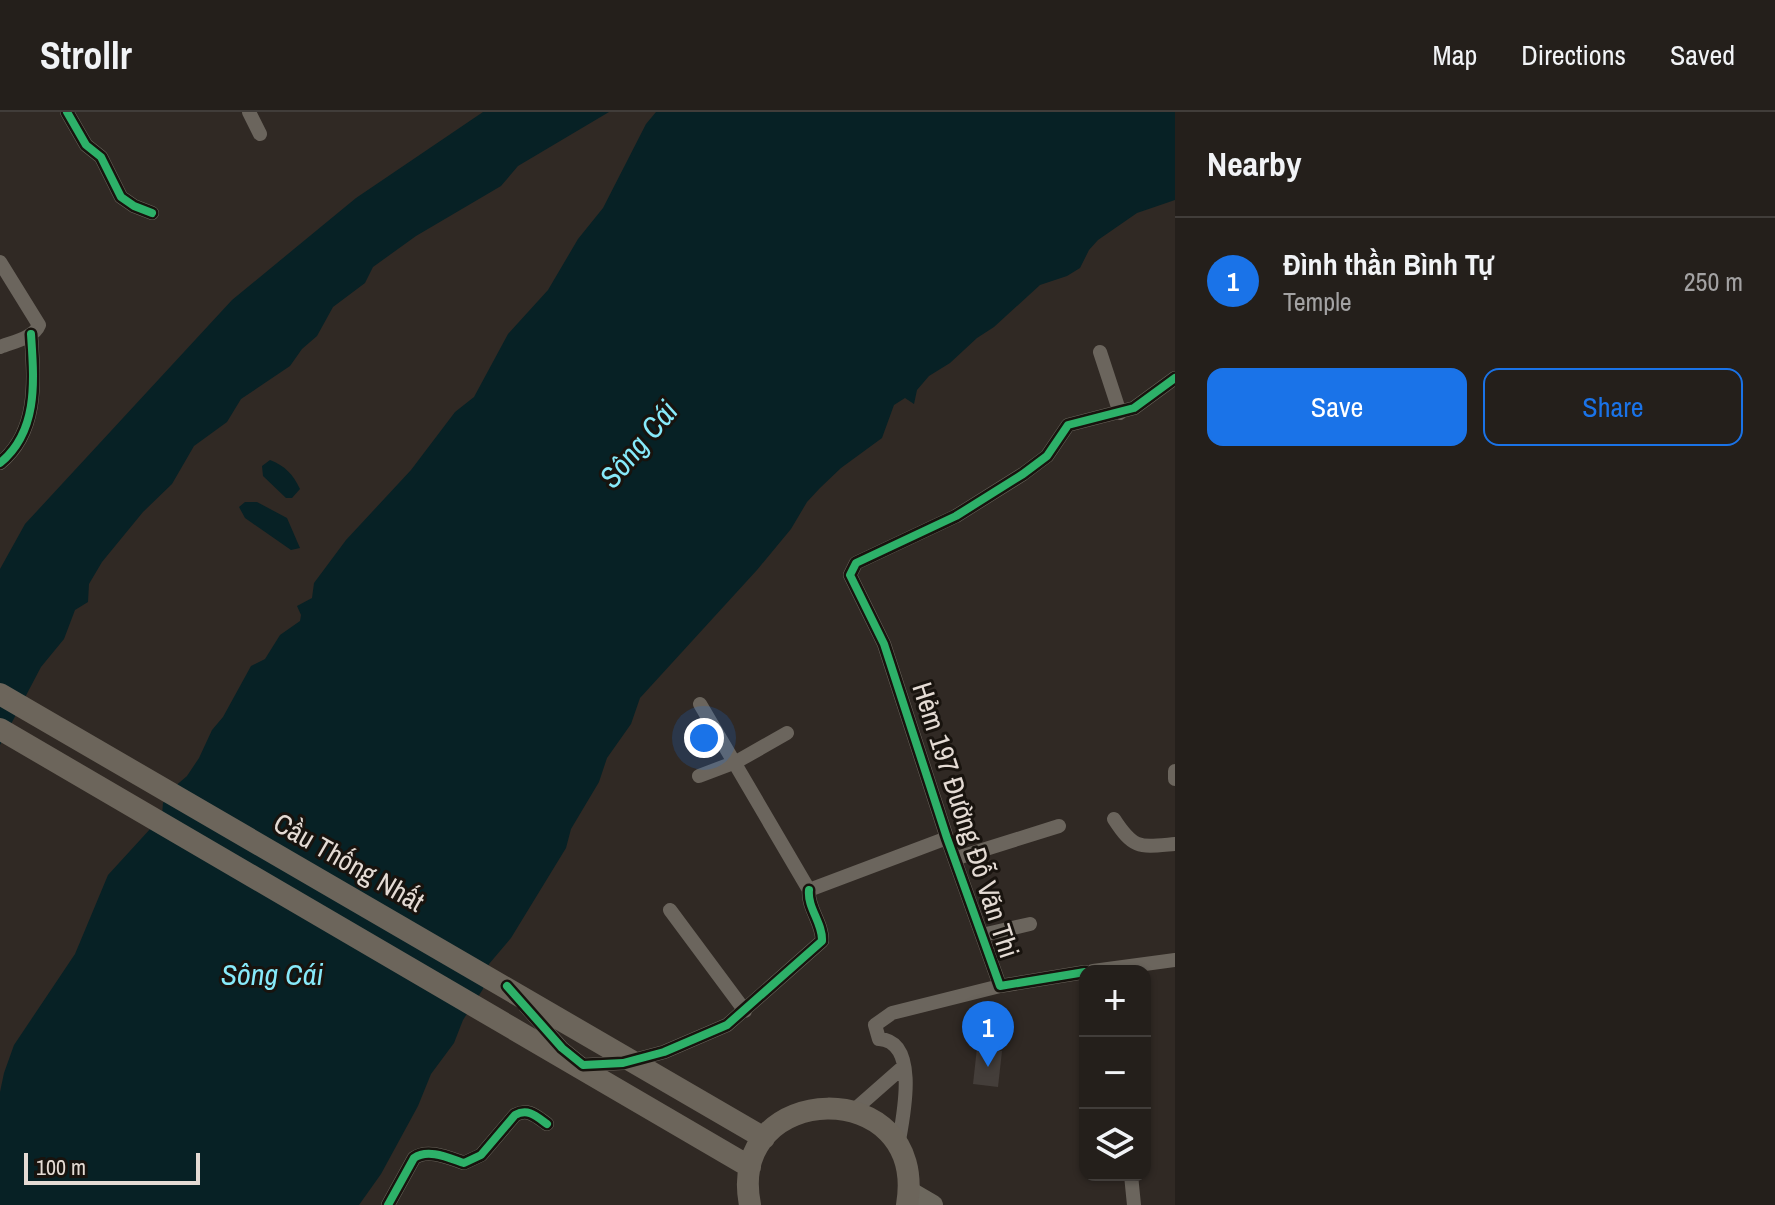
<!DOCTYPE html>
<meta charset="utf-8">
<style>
:root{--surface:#241f1b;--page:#302c28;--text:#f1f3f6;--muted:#a3a2a3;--line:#413d3a;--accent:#1a73e8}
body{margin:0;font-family:"Archivo Narrow",sans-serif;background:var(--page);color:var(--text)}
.controls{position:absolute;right:24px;bottom:24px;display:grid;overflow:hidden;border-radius:16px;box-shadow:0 2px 6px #0004}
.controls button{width:72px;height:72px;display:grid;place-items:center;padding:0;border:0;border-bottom:2px solid var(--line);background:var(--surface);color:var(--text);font:40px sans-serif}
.scale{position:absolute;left:24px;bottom:20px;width:176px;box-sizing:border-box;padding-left:8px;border:4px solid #e4dbd4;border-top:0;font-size:22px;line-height:28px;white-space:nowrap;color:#e4dbd4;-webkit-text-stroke:6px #18130e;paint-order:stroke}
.you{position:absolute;left:704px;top:626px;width:28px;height:28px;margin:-20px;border:6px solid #fff;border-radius:50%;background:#1a73e8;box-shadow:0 0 0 12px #1a73e833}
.badge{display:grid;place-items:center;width:52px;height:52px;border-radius:50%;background:var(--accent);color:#fff;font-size:26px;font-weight:700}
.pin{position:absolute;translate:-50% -66px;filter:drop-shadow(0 2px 4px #0008)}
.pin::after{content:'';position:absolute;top:42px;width:28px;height:24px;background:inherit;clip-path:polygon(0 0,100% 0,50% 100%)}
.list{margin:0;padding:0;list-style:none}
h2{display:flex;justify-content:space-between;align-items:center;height:104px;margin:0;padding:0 32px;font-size:34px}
h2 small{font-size:26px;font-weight:400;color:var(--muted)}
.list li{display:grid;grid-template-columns:52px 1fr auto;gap:24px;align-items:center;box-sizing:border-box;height:128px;padding:0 32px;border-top:2px solid var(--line)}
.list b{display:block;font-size:30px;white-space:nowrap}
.list p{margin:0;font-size:26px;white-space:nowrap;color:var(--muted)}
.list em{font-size:26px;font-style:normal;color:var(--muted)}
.actions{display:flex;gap:16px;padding:24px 32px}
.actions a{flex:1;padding:18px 0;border:2px solid var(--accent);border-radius:16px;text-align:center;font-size:28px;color:var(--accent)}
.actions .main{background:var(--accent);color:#fff}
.icon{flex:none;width:44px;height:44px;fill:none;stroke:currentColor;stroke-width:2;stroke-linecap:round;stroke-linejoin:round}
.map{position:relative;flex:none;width:1175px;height:1093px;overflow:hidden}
header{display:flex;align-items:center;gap:48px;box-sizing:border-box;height:112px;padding:0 40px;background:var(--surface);border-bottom:2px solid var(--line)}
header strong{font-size:38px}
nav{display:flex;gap:44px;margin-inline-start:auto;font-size:28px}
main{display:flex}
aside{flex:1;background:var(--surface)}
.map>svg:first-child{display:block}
</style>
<header>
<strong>Strollr</strong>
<nav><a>Map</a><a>Directions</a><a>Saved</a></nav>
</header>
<main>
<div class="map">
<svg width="1175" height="1093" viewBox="0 0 1175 1093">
<rect width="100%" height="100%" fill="#302924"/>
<path fill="#072125" d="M483 0H609L518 54 501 74 416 124 373 155 365 171 333 195 317 224 302 237 290 254 241 287 227 310 194 334 172 372 143 400 102 450 89 472 88 490 75 498 64 527 41 555 0 633V457L25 412 232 188 356 86Z
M656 0H1175V88L1137 101 1098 128 1089 138 1080 156 1067 164 1040 173 994 215 977 226 950 251 929 264 917 278 914 292 905 286 894 293 882 326 841 356 820 376 807 390 791 417 757 458 640 586 631 612 607 646 599 670 571 717 566 736 511 826 489 852 483 877 463 908 454 931 431 962 418 994 381 1062 359 1093H0V980L4 961 14 933 75 842 108 763 162 704 163 691 173 676 187 664 199 646 212 618 223 605 251 554 265 547 280 523 300 509 301 503 297 494 312 486 314 471 346 428 411 358 455 300 474 285 508 222 548 178 578 127 603 96 646 12Z
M270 348C285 354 293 362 300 377L292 386H286L263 364 262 354Z
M245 390H257L287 406 300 436 291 438 245 406 239 395Z"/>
<path fill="#443e3a" d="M977 936 1002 939 998 975 973 972Z"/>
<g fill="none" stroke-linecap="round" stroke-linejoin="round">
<path stroke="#6b655d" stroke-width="14" d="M67 0 86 33 101 45 121 85 134 94 152 101
M249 0 260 22
M0 150 39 213C34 226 12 230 0 235
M1100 240 1120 301
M0 351C39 319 34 268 31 222
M700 592 809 778 947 726
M1175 659V667
M699 664 736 650 787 621
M1114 707C1134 738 1140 735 1175 732
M957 746 1059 714
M670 798 745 899
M982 823 1030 812
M1093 859 1175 848
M1085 860 1000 874 947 726 884 532 850 463 856 451 956 404 1023 362 1047 344 1068 313 1134 296 1175 266
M525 894 562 936 583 953 623 951 664 940 727 913 822 829C823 811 807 796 809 778
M853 999 903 955
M898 1034C902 1010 921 929 879 927L875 913 892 901 1000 874
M1131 1063 1134 1093
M388 1093 414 1046C428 1036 449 1046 464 1051L481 1043 515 1003C528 996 536 1004 547 1012"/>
<path stroke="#6d685e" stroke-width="20" d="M909 1079 933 1093"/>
<path stroke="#6c655b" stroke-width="22" d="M0 582 764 1026
M0 617 750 1055
M750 1093C725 967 929 962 907 1093"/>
<g stroke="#18130e" stroke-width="13">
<path id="cycleway" d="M67 0 86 33 101 45 121 85 134 94 152 101
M0 351C39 319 34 268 31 222
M1085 860 1000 874 947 726 884 532 850 463 856 451 956 404 1023 362 1047 344 1068 313 1134 296 1175 266
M507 874 562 936 583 953 623 951 664 940 727 913 822 829C823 811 807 796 809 778
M388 1093 414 1046C428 1036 449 1046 464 1051L481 1043 515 1003C528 996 536 1004 547 1012"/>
</g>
<use href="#cycleway" stroke="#2db169" stroke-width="8"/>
</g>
<g text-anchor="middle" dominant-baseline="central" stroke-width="6" stroke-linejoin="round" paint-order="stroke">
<g font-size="28" fill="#e4dbd4" stroke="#18130e">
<text transform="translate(966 708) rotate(72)">Hẻm 197 Đường Đỗ Văn Thi</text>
<text transform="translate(349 750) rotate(30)">Cầu Thống Nhất</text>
</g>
<g font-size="30" font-style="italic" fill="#87eafa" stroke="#18130e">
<text transform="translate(638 332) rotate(-50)">Sông Cái</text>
<text x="272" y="862">Sông Cái</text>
</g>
</g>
</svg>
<div class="controls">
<button>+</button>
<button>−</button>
<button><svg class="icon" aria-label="layers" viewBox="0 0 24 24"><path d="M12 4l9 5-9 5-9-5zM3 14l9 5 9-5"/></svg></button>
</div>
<div class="scale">100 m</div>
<div class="you"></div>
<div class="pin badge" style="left:988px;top:955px">1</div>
</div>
<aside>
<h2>Nearby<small></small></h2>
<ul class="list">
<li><span class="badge">1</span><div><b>Đình thần Bình Tự</b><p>Temple</p></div><em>250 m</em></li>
</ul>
<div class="actions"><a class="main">Save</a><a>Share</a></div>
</aside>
</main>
